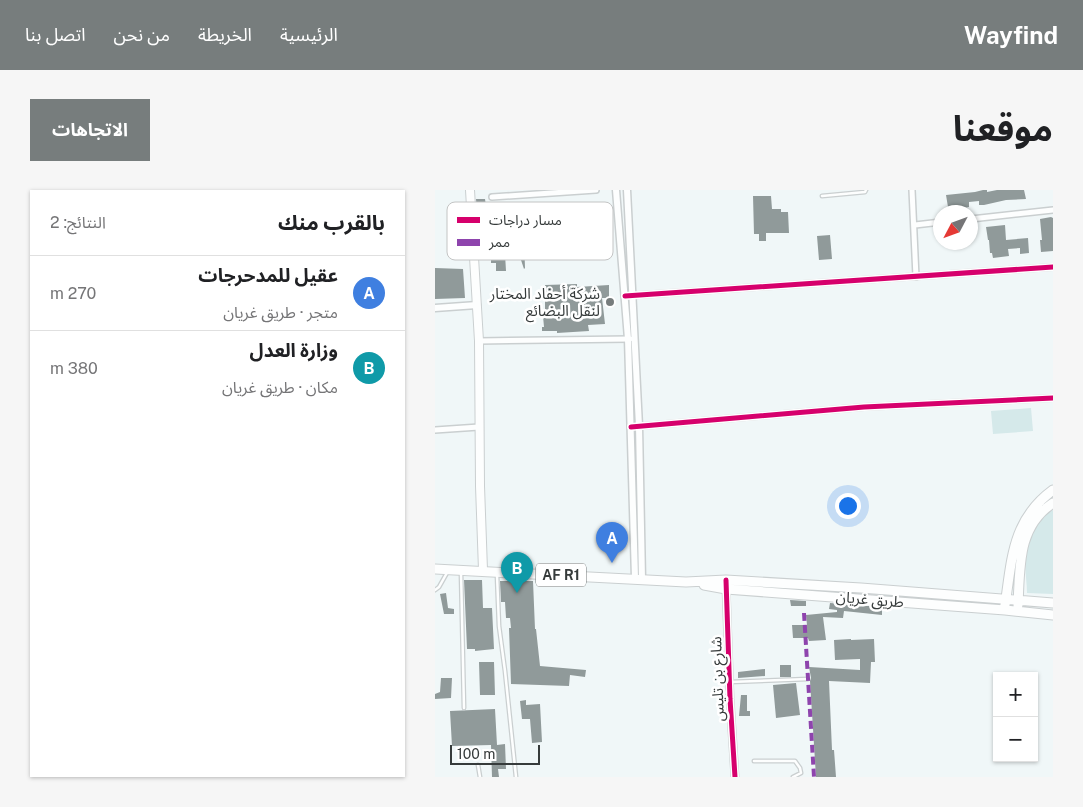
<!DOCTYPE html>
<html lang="ar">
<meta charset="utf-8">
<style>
:root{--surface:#fff;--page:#f6f6f6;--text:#202124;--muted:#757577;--line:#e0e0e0;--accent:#777d7d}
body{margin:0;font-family:"Public Sans","Noto Sans Arabic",sans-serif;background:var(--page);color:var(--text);direction:rtl}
.controls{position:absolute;right:15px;bottom:15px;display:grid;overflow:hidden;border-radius:0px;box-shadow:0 1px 4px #0004}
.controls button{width:45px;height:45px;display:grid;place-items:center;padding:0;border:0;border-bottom:1px solid var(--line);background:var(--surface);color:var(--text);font:25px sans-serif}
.compass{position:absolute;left:498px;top:15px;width:45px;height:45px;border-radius:50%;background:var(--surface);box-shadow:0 1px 4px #0004;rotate:229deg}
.scale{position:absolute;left:15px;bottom:12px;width:90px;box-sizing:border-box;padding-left:5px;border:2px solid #363b3b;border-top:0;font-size:14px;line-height:18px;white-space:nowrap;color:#363b3b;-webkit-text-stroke:4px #fff;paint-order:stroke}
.you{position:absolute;left:412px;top:315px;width:18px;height:18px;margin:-12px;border:4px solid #fff;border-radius:50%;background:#1a73e8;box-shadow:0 0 0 8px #1a73e833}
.badge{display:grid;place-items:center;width:32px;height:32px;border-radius:50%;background:var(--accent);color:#fff;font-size:16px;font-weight:700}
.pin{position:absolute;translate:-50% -41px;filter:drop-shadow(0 1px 2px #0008)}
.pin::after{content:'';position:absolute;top:26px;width:18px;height:15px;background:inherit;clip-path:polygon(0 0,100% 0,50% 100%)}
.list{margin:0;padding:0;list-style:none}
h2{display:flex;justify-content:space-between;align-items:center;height:65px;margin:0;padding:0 20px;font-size:21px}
h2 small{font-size:16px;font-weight:400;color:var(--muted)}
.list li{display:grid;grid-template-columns:32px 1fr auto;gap:15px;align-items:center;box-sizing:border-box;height:75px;padding:0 20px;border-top:1px solid var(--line)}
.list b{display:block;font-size:19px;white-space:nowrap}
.list p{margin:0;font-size:16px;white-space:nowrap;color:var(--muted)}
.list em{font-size:16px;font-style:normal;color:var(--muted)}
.map{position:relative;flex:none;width:618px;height:587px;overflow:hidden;direction:ltr;border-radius:0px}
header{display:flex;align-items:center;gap:30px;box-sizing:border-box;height:70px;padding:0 25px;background:var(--accent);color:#fff}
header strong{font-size:24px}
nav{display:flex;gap:28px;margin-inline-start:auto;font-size:18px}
.intro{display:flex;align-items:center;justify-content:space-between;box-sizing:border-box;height:120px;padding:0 30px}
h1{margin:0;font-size:35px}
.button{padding:12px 22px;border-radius:0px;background:var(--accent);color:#fff;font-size:18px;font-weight:700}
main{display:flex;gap:30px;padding:0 30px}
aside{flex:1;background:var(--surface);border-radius:0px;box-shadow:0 1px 4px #0004}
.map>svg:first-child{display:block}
</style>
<header>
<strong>Wayfind</strong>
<nav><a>الرئيسية</a><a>الخريطة</a><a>من نحن</a><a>اتصل بنا</a></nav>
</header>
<div class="intro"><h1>موقعنا</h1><a class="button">الاتجاهات</a></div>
<main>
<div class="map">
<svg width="618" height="587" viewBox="0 0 618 587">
<rect width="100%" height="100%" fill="#f0f7f8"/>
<path fill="#d5e9ea" d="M596 218 598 241 558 244 556 221Z
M618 320V404L592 403C592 391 589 378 591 366 593 350 601 327 618 320Z"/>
<path fill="#909a9a" d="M548 0H552V2L562 0H589L591 9 571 10 549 15H544V11L534 12V17L529 18 515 20V17H513L511 5 540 2Z
M318 6H336L337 19H346V22H353L354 43H331V51H324V44H319Z
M41 9H50L51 16H61V14H74V21H59L62 43 44 45Z
M616 27 618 28V61L606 62 605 50H607L605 29Z
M570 35 571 50 593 48 594 63 585 64V58L573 59 574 66 558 68 557 63H555L554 50H553L551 37Z
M395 45 397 69 384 70 382 46Z
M89 49 90 78 89 79 85 67 77 68 76 50Z
M57 53 61 65 70 64 71 81H61V73H56V67L46 70 44 64 48 62 46 57Z
M0 78 28 79 30 108 0 109Z
M142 94V97L174 95V108H167L170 134 153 135 154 141 122 143V141H107V137H109L108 126H110V95Z
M29 390H47L48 418H57L59 459 40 461V459H32Z
M65 391H98L100 439H101L105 476 151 480 150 487 135 485 134 496 76 494 74 438H76L75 428H71L70 412H66Z
M11 403 13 418 19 419V424H9L5 404Z
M355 410 371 411V416H356Z
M395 413 447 417V425L409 421 408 428 388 427 391 450 374 451 373 448H358L357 435H372L371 425 402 422V420L394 419Z
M416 449V450L439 449 440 472H436L435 493 394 491 397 560H399L401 587H381L375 491 376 488 374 477 425 480V469L400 470 399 450Z
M44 472H59L60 505H45Z
M345 475H356V487H345Z
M330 479V486L303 488V482Z
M6 488H17L16 508 0 509V504L5 502Z
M361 493 365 525 341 528 338 495Z
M306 505H312V521H315V526H304Z
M91 510V515L105 514 107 552 97 553 95 529H87L85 511Z
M60 519 62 555 70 554 71 579H63L64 587H57L56 555 17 556 15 521Z"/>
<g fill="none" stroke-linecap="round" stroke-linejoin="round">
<g stroke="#cacfd0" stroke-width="5">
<path id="service" d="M387 6 430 2 431 0
M26 382 29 518
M62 385 64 436 70 481 81 587
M0 400 4 397 13 381
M295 492 373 489
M319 571H360L365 578 366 583 358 587
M43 575 45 587"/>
</g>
<g stroke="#cacfd0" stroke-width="8">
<path id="minor" d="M477 0 481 87
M57 7 161 0
M536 29 618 20
M480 35 506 32
M190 106 618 77
M44 151 195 149
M196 237 429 217 618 208
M0 240 44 237"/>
</g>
<g stroke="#cacfd0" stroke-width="9">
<path id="tertiary" d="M181 0 193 149 200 388
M192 0 204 236 207 389
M0 118 42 115
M291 396 295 509 300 587"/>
</g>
<g stroke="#cacfd0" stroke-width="10">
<path id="secondary" d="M35 0 44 151 45 296 48 380"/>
</g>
<g stroke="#cacfd0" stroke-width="11">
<path id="trunk" d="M0 379 251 392 291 390 426 398 618 413
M269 395 291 399 570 420 618 425
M570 415C577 369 577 330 618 300
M583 415C585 378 582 336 618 313"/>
</g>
<use href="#service" stroke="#fdfefe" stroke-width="2.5"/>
<use href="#minor" stroke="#fdfefe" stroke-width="5"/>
<use href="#tertiary" stroke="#fdfefe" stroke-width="6"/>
<use href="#secondary" stroke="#fdfefe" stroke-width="8"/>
<use href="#trunk" stroke="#fdfefe" stroke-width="9"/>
<path stroke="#8e44ad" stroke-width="4" stroke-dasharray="8 4" stroke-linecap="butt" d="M369 423 379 587"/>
<g stroke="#fff" stroke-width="8">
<path id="cycleway" d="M190 106 618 77
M196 237 429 217 618 208
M291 390 295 509 300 587"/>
</g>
<use href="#cycleway" stroke="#d6006c" stroke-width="5"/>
</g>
<circle fill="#777d7d" stroke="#fff" stroke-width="2" cx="175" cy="112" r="5"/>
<g text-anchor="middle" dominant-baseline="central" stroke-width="5" stroke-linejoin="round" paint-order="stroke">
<rect fill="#fff" stroke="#727676" stroke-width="1" x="101" y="373.5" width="50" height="23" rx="4"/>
<g font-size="14" font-weight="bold" fill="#363b3b">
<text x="126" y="385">AF R1</text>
</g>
<g font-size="15" fill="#363b3b" stroke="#fff" text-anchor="end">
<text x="165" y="103">شركة أحفاد المختار<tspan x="165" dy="17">لنقل البضائع</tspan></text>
</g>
<g font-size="15" fill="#363b3b" stroke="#fff">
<text transform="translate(435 409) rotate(5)">طريق غريان</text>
<text transform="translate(282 489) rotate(-92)">شارع بن تليس</text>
</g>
</g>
<rect x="12" y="12" width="166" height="58" rx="8" fill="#fff" stroke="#c3c4c4" stroke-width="1"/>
<rect x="22" y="27" width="23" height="6" fill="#d6006c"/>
<rect x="22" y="49" width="23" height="7" fill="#8e44ad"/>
<g font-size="14" fill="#363b3b">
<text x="54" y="35">مسار دراجات</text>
<text x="54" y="57">ممر</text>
</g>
</svg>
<div class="controls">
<button>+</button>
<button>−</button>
</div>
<svg class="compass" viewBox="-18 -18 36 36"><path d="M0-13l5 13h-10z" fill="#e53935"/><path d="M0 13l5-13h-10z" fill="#757577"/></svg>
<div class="scale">100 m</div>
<div class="you"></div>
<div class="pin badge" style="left:177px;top:373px;background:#3f7fe0">A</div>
<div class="pin badge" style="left:82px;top:403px;background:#0f9aa8">B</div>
</div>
<aside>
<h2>بالقرب منك<small>النتائج: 2</small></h2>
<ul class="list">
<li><span class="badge" style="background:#3f7fe0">A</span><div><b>عقيل للمدحرجات</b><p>متجر · طريق غريان</p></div><em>270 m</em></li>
<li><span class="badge" style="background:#0f9aa8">B</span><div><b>وزارة العدل</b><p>مكان · طريق غريان</p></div><em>380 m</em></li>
</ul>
</aside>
</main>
